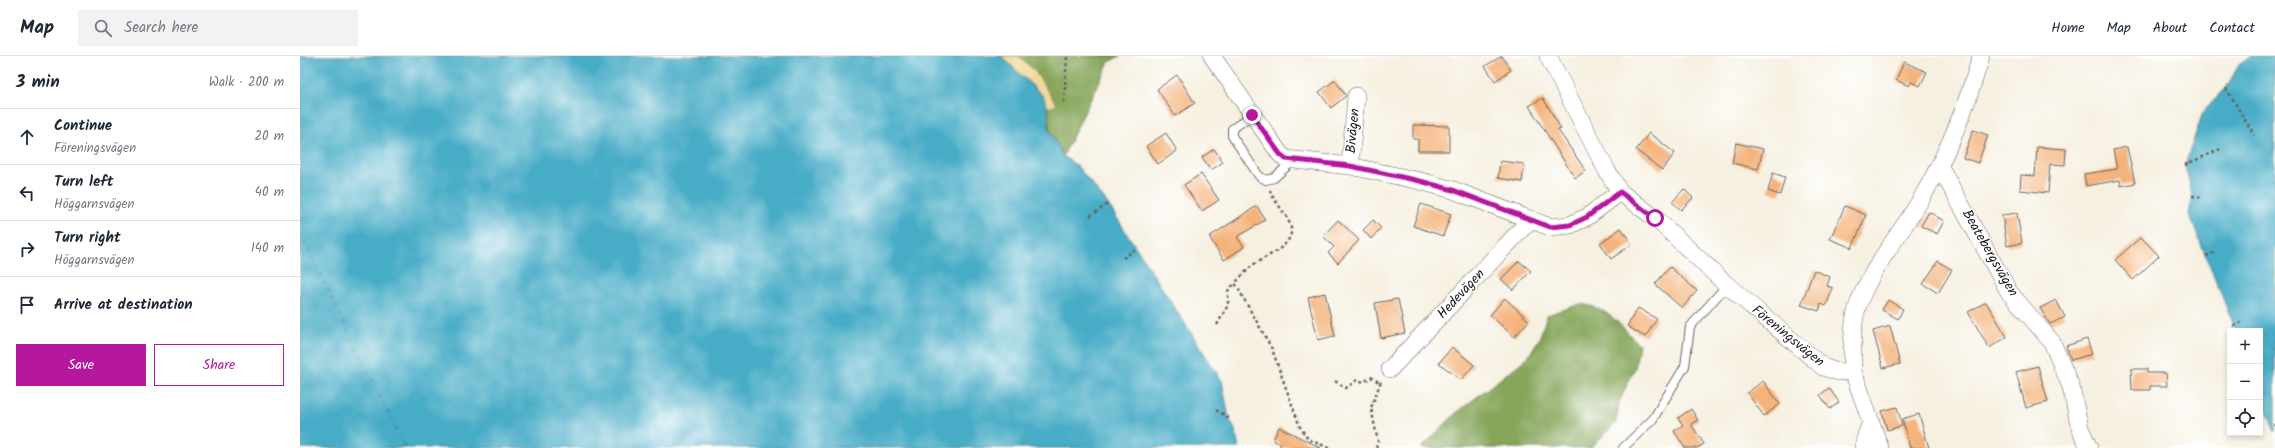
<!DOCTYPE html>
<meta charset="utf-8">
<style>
:root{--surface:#fff;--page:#f2f2f3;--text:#1f2937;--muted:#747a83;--line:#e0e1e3;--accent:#b5179e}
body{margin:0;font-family:Kalam,sans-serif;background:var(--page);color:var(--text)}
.controls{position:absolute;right:12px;bottom:12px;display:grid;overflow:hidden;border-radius:0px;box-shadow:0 2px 6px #0003}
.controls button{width:36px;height:36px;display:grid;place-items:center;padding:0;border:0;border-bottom:1px solid var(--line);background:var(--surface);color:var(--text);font:20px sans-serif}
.stop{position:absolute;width:12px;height:12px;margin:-9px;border:3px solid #b5179e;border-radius:50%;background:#fff}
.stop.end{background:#b5179e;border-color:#fff;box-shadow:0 1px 4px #0008}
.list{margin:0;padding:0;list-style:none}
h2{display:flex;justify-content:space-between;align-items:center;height:52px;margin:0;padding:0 16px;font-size:17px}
h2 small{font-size:13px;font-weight:400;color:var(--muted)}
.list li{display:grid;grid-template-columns:26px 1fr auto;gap:12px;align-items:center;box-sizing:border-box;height:56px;padding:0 16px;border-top:1px solid var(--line)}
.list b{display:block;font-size:15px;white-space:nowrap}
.list p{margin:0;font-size:13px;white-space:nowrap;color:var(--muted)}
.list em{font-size:13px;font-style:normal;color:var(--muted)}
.actions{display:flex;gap:8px;padding:12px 16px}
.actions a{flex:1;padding:9px 0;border:1px solid var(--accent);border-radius:0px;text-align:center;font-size:14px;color:var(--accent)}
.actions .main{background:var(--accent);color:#fff}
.icon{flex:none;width:22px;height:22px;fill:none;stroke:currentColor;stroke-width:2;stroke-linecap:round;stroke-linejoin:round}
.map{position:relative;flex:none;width:1975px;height:392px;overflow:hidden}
header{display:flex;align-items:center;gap:24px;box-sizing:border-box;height:56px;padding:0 20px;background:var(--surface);border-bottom:1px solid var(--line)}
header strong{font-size:19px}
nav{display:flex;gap:22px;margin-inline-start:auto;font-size:14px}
.search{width:280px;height:36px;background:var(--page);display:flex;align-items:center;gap:10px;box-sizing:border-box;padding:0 14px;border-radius:0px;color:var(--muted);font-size:15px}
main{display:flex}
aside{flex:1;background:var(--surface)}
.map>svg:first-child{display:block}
</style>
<header>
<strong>Map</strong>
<div class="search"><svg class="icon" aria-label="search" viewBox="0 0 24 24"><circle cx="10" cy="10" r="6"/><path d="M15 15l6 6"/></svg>Search here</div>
<nav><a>Home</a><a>Map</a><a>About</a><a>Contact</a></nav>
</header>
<main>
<aside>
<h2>3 min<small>Walk · 200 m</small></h2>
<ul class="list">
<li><svg class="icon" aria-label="ahead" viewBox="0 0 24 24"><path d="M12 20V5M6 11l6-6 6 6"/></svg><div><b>Continue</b><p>Föreningsvägen</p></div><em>20 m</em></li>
<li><svg class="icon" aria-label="left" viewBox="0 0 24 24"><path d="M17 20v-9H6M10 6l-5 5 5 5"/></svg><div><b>Turn left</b><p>Höggarnsvägen</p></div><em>40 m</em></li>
<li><svg class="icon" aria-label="right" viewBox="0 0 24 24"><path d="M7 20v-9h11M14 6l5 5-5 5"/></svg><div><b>Turn right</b><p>Höggarnsvägen</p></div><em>140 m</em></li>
<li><svg class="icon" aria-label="arrive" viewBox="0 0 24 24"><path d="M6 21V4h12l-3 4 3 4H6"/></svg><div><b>Arrive at destination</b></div></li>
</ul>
<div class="actions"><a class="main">Save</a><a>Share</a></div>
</aside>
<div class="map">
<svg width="1975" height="392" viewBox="0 0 1975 392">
<rect width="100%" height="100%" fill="#fff"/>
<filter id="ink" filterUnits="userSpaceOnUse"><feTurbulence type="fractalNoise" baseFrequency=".025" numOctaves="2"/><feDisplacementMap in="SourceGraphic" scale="8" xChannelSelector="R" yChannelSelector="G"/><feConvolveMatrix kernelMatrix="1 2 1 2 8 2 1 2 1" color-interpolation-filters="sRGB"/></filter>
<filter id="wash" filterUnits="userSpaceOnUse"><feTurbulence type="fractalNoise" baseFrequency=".012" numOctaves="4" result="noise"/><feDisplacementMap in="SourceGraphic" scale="16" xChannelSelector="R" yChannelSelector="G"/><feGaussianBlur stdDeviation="0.9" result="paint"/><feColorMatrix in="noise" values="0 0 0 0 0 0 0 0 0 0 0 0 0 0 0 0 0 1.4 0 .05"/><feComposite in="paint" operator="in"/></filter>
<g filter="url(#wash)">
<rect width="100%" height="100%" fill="#f6f0e0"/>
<path fill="#86a65a" stroke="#51613b" d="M701 0H820L809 6 763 100 749 73 748 52 743 40Z
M1280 248C1310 252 1318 268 1339 288L1335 312 1319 346 1316 367 1291 392H1121L1155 358 1228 301 1239 283 1247 259Z"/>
<path fill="#eeda9e" stroke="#857b5d" d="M701 0H718L734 14 757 49 748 52 743 40Z"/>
<path fill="#46acc6" stroke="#316471" d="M0 0H701L743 40 748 52 749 73 763 100 777 110 808 148 922 325 929 362 935 374 939 392H0Z
M1951 0H1975V376L1960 336V275H1936L1889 158 1892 140 1885 109 1903 56 1926 32 1939 9Z"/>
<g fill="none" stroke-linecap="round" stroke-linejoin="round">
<path stroke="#316471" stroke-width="1" stroke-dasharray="5 4" stroke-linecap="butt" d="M0 176 105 392"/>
</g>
<g id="blocks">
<path fill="#f4b37a" d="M1202 0 1211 14 1195 25 1185 10Z
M1604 6 1627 16 1620 30 1611 26 1609 30 1596 24Z
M877 19 895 47 875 60 857 33Z
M1035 24 1046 40 1031 52 1019 36Z
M1243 42 1261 73 1258 74 1286 115 1275 122 1229 50Z
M1113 69 1149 70V95H1118V83H1113Z
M1673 74 1688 79 1678 107 1663 102Z
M866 77 877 95 858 108 846 90Z
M1349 77 1375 97 1362 114 1336 94Z
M1436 87 1463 93 1458 113 1432 107Z
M1737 91 1766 93 1765 109 1750 108 1748 137 1720 134 1721 119 1735 120Z
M1827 91 1835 127 1821 130 1820 124 1786 130 1784 118 1817 113 1813 94Z
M914 93 923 106 911 114 902 101Z
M1200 105 1224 108 1222 126 1198 122Z
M1473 117 1485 121 1480 139 1468 135Z
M901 118 919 144 902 155 884 129Z
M1384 133 1393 142 1381 154 1372 146Z
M1121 148 1151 158 1143 180 1113 170Z
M957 150 965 164 937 181 944 191 924 204 909 181Z
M1545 150 1566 159 1552 192 1530 183Z
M1629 156 1644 165 1637 178 1621 170Z
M1717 157 1722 187 1707 190 1702 159Z
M1038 164 1059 184 1038 207 1028 197 1034 191 1023 180Z
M1073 164 1081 172 1071 183 1063 174Z
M1321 172 1332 188 1311 203 1300 187Z
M1841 181 1859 200 1833 224 1815 204Z
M1219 205 1231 215 1213 234 1201 223Z
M1638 205 1652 214 1638 237 1623 228Z
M1370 211 1397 235 1382 252 1355 228Z
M1514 214 1530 221 1527 230 1533 232 1526 250 1521 248 1519 255 1501 249Z
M1025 237 1035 280 1018 284 1008 241Z
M1205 242 1229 265 1214 281 1190 259Z
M1098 243 1105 277 1081 282 1075 247Z
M1588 244 1603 253 1598 263 1582 254Z
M1756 244 1765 261 1750 268 1740 252Z
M1686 246 1707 281 1689 292 1668 256Z
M1338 252 1357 263 1345 281 1327 270Z
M1590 270 1600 308 1583 312 1573 275Z
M1787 283 1792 298 1771 304 1766 290Z
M1152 291 1174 309 1161 324 1139 307Z
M1738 310 1748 346 1726 352 1716 316Z
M1831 313H1847V317H1866L1867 330H1850V334H1832Z
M1463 325 1480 348 1464 360 1447 337Z
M1529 332 1539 346 1530 353 1520 339Z
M1597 351 1602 370 1587 374 1582 355Z
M1391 353 1398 364 1391 368 1404 388 1397 392H1385L1374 375 1383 369 1378 362Z
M1619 358 1629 392H1610L1602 363Z
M979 371 1021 392H979L981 388 973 384Z"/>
</g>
</g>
<g filter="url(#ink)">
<use href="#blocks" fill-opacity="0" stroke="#686661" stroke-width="1"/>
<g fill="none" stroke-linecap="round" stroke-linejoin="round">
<g stroke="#686661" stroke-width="10">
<path id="lane" d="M952 59 932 73V80L959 120 966 124 974 122 993 105
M1323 392 1353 363 1385 310 1390 271 1427 229"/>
</g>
<g stroke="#686661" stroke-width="18">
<path id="street" d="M912 0 980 98 986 103 1050 110 1120 125 1153 134 1250 171 1270 169 1287 161 1320 136
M1248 0 1306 113 1320 136 1355 162 1427 229 1523 311 1538 316 1553 315C1552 290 1551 264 1561 241 1576 206 1601 177 1620 145 1646 101 1667 50 1681 0
M1639 109 1709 236 1752 286 1771 331 1780 372 1789 392
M1050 110 1056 40
M1090 313 1231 163
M1553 315 1580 392
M1563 392 1566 379 1571 366"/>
</g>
<path stroke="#686661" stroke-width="2.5" stroke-dasharray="3 3" stroke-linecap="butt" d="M1926 32 1954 79
M764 46 767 0
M1885 109 1920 93
M970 134C974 146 984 154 989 166 1000 189 966 199 953 209 947 214 941 221 935 227L972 293 1000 371 1008 383 1029 392
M1892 140 1901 141
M790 160 808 148
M1906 200 1914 197
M823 202 835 194
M917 269 928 249V235L935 227
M1934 270 1941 267
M1035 325 1046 332 1057 324 1064 326 1071 321 1080 327
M916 354 929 362
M1973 369H1975
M1076 392 1078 386 1071 352 1081 325"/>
<use href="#lane" stroke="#fff" stroke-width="8"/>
<use href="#street" stroke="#fff" stroke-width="17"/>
</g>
</g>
<g fill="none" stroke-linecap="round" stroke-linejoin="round" filter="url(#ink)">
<path stroke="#b5179e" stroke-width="5" d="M952 59 980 98 986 103 1050 110 1120 125 1153 134 1250 171 1270 169 1287 161 1320 136 1355 162"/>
</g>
<g text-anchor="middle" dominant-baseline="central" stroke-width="3" stroke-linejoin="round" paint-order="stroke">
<g font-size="14" fill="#1c1c1c" stroke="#fff">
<text transform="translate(1053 75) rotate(-85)">Bivägen</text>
<text transform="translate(1690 197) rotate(60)">Beatebergsvägen</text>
<text transform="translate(1161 238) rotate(-47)">Hedevägen</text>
<text transform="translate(1488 280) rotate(39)">Föreningsvägen</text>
</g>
</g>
</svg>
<div class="controls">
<button>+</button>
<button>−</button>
<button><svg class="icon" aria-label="locate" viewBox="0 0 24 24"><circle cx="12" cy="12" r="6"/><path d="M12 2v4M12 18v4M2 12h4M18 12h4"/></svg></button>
</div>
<div class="stop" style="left:1355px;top:162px"></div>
<div class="stop end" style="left:952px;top:59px"></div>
</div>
</main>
